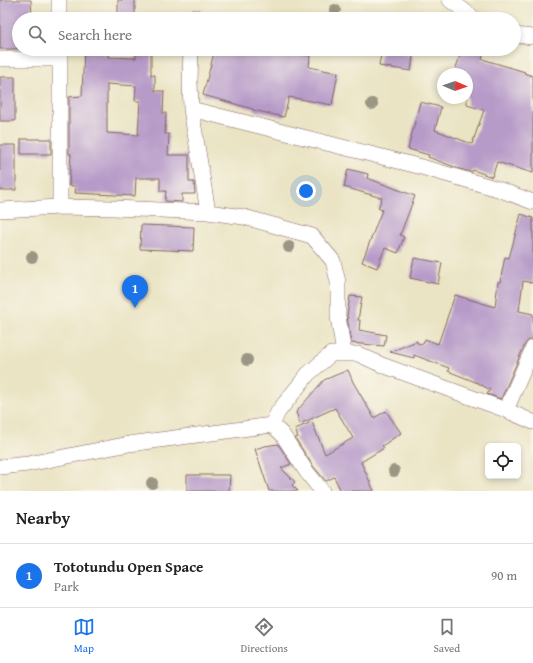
<!DOCTYPE html>
<style>
:root{--surface:#fff;--page:#f6f6f6;--text:#222;--muted:#767676;--line:#e0e0e0;--accent:#1a73e8}
body{margin:0;font-family:"Gentium Book Plus",serif;background:var(--page);color:var(--text)}
.controls{position:absolute;right:12px;bottom:12px;display:grid;overflow:hidden;border-radius:6px;box-shadow:0 2px 6px #0003}
.controls button{width:36px;height:36px;display:grid;place-items:center;padding:0;border:0;border-bottom:1px solid var(--line);background:var(--surface);color:var(--text);font:20px sans-serif}
.compass{position:absolute;left:437px;top:68px;width:36px;height:36px;border-radius:50%;background:var(--surface);box-shadow:0 2px 6px #0003;rotate:92deg}
.you{position:absolute;left:306px;top:191px;width:14px;height:14px;margin:-10px;border:3px solid #fff;border-radius:50%;background:#1a73e8;box-shadow:0 0 0 6px #1a73e833}
.badge{display:grid;place-items:center;width:26px;height:26px;border-radius:50%;background:var(--accent);color:#fff;font-size:13px;font-weight:700}
.pin{position:absolute;translate:-50% -33px;filter:drop-shadow(0 1px 2px #0008)}
.pin::after{content:'';position:absolute;top:21px;width:14px;height:12px;background:inherit;clip-path:polygon(0 0,100% 0,50% 100%)}
.list{margin:0;padding:0;list-style:none}
h2{display:flex;justify-content:space-between;align-items:center;height:52px;margin:0;padding:0 16px;font-size:17px}
h2 small{font-size:13px;font-weight:400;color:var(--muted)}
.list li{display:grid;grid-template-columns:26px 1fr auto;gap:12px;align-items:center;box-sizing:border-box;height:64px;padding:0 16px;border-top:1px solid var(--line)}
.list b{display:block;font-size:15px;white-space:nowrap}
.list p{margin:0;font-size:13px;white-space:nowrap;color:var(--muted)}
.list em{font-size:13px;font-style:normal;color:var(--muted)}
.icon{flex:none;width:22px;height:22px;fill:none;stroke:currentColor;stroke-width:2;stroke-linecap:round;stroke-linejoin:round}
.map{position:relative;flex:none;width:533px;height:491px;overflow:hidden}
.search{position:absolute;background:var(--surface);box-shadow:0 2px 6px #0003;left:12px;right:12px;top:12px;height:44px;display:flex;align-items:center;gap:10px;box-sizing:border-box;padding:0 14px;border-radius:22px;color:var(--muted);font-size:15px}
.sheet{height:116px;background:var(--surface)}
nav{display:flex;justify-content:space-around;align-items:center;box-sizing:border-box;height:56px;border-top:1px solid var(--line);background:var(--surface);font-size:11px;color:var(--muted)}
nav a{display:grid;justify-items:center;gap:2px}
nav .on{color:var(--accent)}
.map>svg:first-child{display:block}
</style>
<div class="map">
<svg width="533" height="491" viewBox="0 0 533 491">
<rect width="100%" height="100%" fill="#fbf7ec"/>
<filter id="ink" filterUnits="userSpaceOnUse"><feTurbulence type="fractalNoise" baseFrequency=".025" numOctaves="2"/><feDisplacementMap in="SourceGraphic" scale="8" xChannelSelector="R" yChannelSelector="G"/><feConvolveMatrix kernelMatrix="1 2 1 2 8 2 1 2 1" color-interpolation-filters="sRGB"/></filter>
<filter id="wash" filterUnits="userSpaceOnUse"><feTurbulence type="fractalNoise" baseFrequency=".012" numOctaves="4" result="noise"/><feDisplacementMap in="SourceGraphic" scale="16" xChannelSelector="R" yChannelSelector="G"/><feGaussianBlur stdDeviation="0.9" result="paint"/><feColorMatrix in="noise" values="0 0 0 0 0 0 0 0 0 0 0 0 0 0 0 0 0 1.4 0 .05"/><feComposite in="paint" operator="in"/></filter>
<g filter="url(#wash)">
<rect width="100%" height="100%" fill="#eae4c4"/>
<g id="blocks">
<path fill="#b69ac8" fill-rule="evenodd" d="M0 0H31L32 19H19V49H0Z
M118 0H135V19H118Z
M84 49H101V54H108V57L136 58V50L151 51V75H155V91H164L163 113H166L165 134H169L168 155H189V182H194L195 194H182V202L165 201 166 191H160V178H136L135 196 75 193 76 186H69L71 154H69V97L82 96ZM107 84 136 86 135 101H140L138 135 107 133Z
M215 49H268L310 56 309 67 338 73 332 105 289 97 284 117 253 110V109L203 95Z
M382 49H406L405 55 413 56 411 71 379 66Z
M462 49H475L484 52 482 59 525 72 524 73 533 76V173L497 162 492 177 473 170 472 172 460 169 428 157 429 155 408 149 420 102 441 107 435 130 472 144 484 110 467 105V74H454Z
M0 77H15V121H0Z
M21 139H51V154H21Z
M0 145H16V190H0Z
M348 169 368 174 367 178 415 196 400 235 404 237 398 253 385 248 377 268 362 262 382 210 378 208 382 198 344 187Z
M521 214 533 218V283L523 281 519 311 533 314V335L532 339 527 341 525 344 501 399 487 394 490 390 478 383 448 371 449 368 414 355V358L390 352 417 341V343L423 344 425 339 438 344 455 295 495 307 498 282H500L505 257 509 258Z
M141 225 194 227 193 251 140 249Z
M414 258 442 263 438 284 410 278Z
M350 296 362 297 358 320H360L359 330 386 335 384 346 351 343 347 316Z
M348 370 353 382 374 418 386 411 401 433 382 446 384 448 361 462 374 491H341L334 477 326 481 313 466 295 438 298 437 295 429 312 422 325 454 353 438 335 408 300 424 296 412 324 380Z
M278 444 291 464 281 468 295 482 292 485 298 491H269L255 449 265 446Z
M187 475H230L229 491H187Z"/>
</g>
</g>
<g filter="url(#ink)">
<use href="#blocks" fill-opacity="0" stroke="#826461" stroke-width="1"/>
<g fill="none" stroke-linecap="round" stroke-linejoin="round">
<g stroke="#826461" stroke-width="16">
<path id="minor" d="M59 0V19
M450 0 475 19
M196 19V17
M514 35 533 37
M60 49V207
M191 49 190 81 191 109 208 212
M0 59H60
M191 109 418 166 498 189 533 202
M0 210 60 207 113 208 208 212 244 217 312 236 333 261 338 282V316L344 354
M506 410 533 348
M272 425 278 412 308 374 331 354H358L382 365 506 410 533 422
M0 467 28 464 129 444 272 425 282 434 306 471 322 491"/>
</g>
<use href="#minor" stroke="#fff" stroke-width="15"/>
</g>
<g fill="#9a9683">
<circle cx="335" cy="10" r="6"/>
<circle cx="372" cy="104" r="6"/>
<circle cx="289" cy="247" r="6"/>
<circle cx="32" cy="257" r="6"/>
<circle cx="247" cy="360" r="6"/>
<circle cx="394" cy="471" r="6"/>
<circle cx="152" cy="483" r="6"/>
</g>
</g>
</svg>
<div class="controls">
<button><svg class="icon" aria-label="locate" viewBox="0 0 24 24"><circle cx="12" cy="12" r="6"/><path d="M12 2v4M12 18v4M2 12h4M18 12h4"/></svg></button>
</div>
<svg class="compass" viewBox="-18 -18 36 36"><path d="M0-13l5 13h-10z" fill="#e53935"/><path d="M0 13l5-13h-10z" fill="#767676"/></svg>
<div class="you"></div>
<div class="pin badge" style="left:135px;top:308px">1</div>
<div class="search"><svg class="icon" aria-label="search" viewBox="0 0 24 24"><circle cx="10" cy="10" r="6"/><path d="M15 15l6 6"/></svg>Search here</div>
</div>
<section class="sheet">
<h2>Nearby<small></small></h2>
<ul class="list">
<li><span class="badge">1</span><div><b>Tototundu Open Space</b><p>Park</p></div><em>90 m</em></li>
</ul>
</section>
<nav>
<a class="on"><svg class="icon" aria-label="map" viewBox="0 0 24 24"><path d="M3 6l6-2 6 2 6-2v14l-6 2-6-2-6 2zM9 4v14M15 6v14"/></svg>Map</a>
<a><svg class="icon" aria-label="directions" viewBox="0 0 24 24"><path d="M12 3l9 9-9 9-9-9zM9 14v-3h6M13 9l2 2-2 2"/></svg>Directions</a>
<a><svg class="icon" aria-label="saved" viewBox="0 0 24 24"><path d="M7 4h10v16l-5-4-5 4z"/></svg>Saved</a>
</nav>
